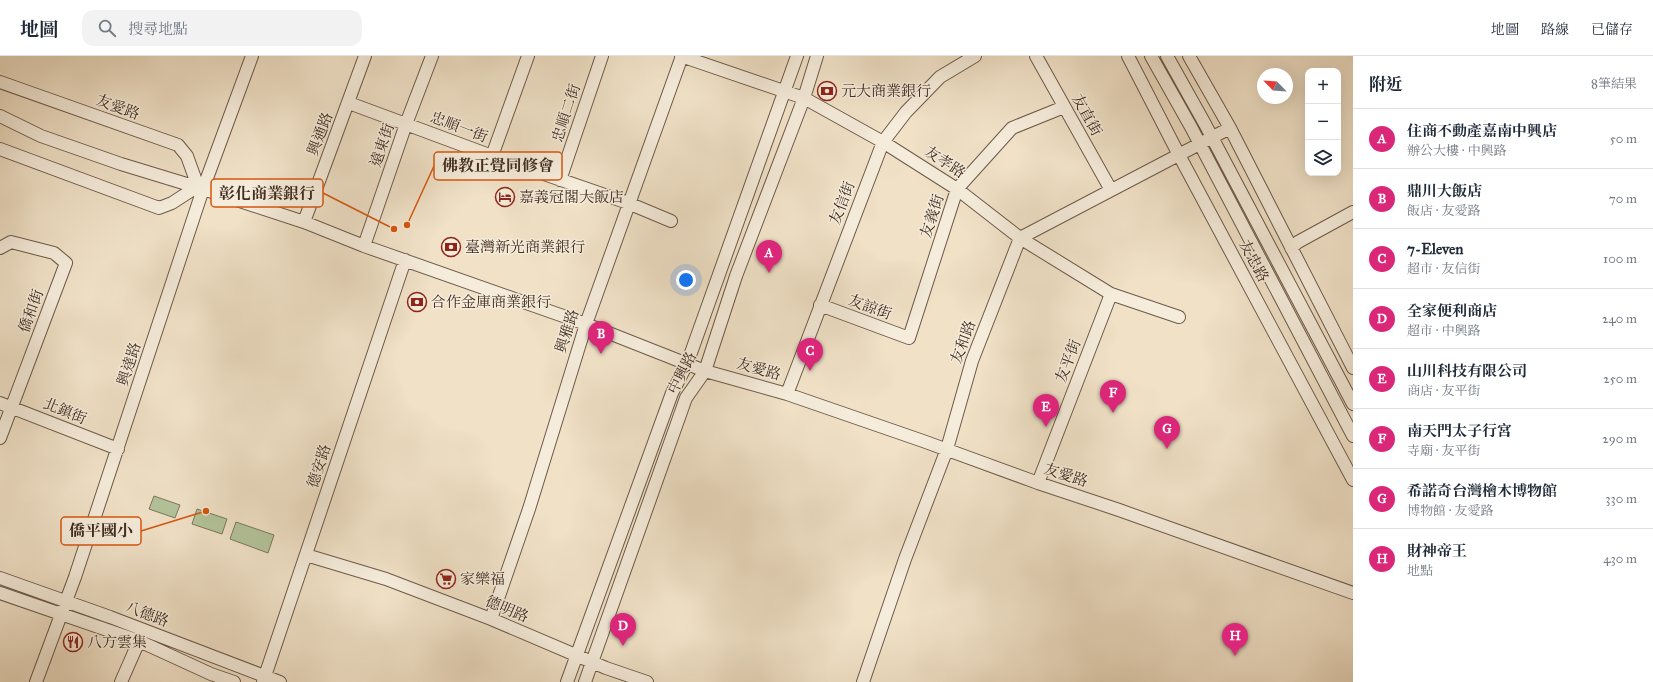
<!DOCTYPE html>
<html lang="zh-TW">
<meta charset="utf-8">
<style>
:root{--surface:#fff;--page:#f2f2f3;--text:#1f2937;--muted:#747a83;--line:#e0e1e3;--accent:#db2777}
body{margin:0;font-family:"IM FELL Great Primer","Noto Serif TC",serif;background:var(--page);color:var(--text)}
.controls{position:absolute;right:12px;top:12px;display:grid;overflow:hidden;border-radius:8px;box-shadow:0 4px 16px #0002}
.controls button{width:36px;height:36px;display:grid;place-items:center;padding:0;border:0;border-bottom:1px solid var(--line);background:var(--surface);color:var(--text);font:20px sans-serif}
.compass{position:absolute;left:1257px;top:12px;width:36px;height:36px;border-radius:50%;background:var(--surface);box-shadow:0 4px 16px #0002;rotate:295deg}
.you{position:absolute;left:686px;top:224px;width:14px;height:14px;margin:-10px;border:3px solid #fff;border-radius:50%;background:#1a73e8;box-shadow:0 0 0 6px #1a73e833}
.badge{display:grid;place-items:center;width:26px;height:26px;border-radius:50%;background:var(--accent);color:#fff;font-size:13px;font-weight:700}
.pin{position:absolute;translate:-50% -33px;filter:drop-shadow(0 1px 2px #0008)}
.pin::after{content:'';position:absolute;top:21px;width:14px;height:12px;background:inherit;clip-path:polygon(0 0,100% 0,50% 100%)}
.list{margin:0;padding:0;list-style:none}
h2{display:flex;justify-content:space-between;align-items:center;height:52px;margin:0;padding:0 16px;font-size:17px}
h2 small{font-size:13px;font-weight:400;color:var(--muted)}
.list li{display:grid;grid-template-columns:26px 1fr auto;gap:12px;align-items:center;box-sizing:border-box;height:60px;padding:0 16px;border-top:1px solid var(--line)}
.list b{display:block;font-size:15px;white-space:nowrap}
.list p{margin:0;font-size:13px;white-space:nowrap;color:var(--muted)}
.list em{font-size:13px;font-style:normal;color:var(--muted)}
.icon{flex:none;width:22px;height:22px;fill:none;stroke:currentColor;stroke-width:2;stroke-linecap:round;stroke-linejoin:round}
.map{position:relative;flex:none;width:1353px;height:626px;overflow:hidden}
header{display:flex;align-items:center;gap:24px;box-sizing:border-box;height:56px;padding:0 20px;background:var(--surface);border-bottom:1px solid var(--line)}
header strong{font-size:19px}
nav{display:flex;gap:22px;margin-inline-start:auto;font-size:14px}
.search{width:280px;height:36px;background:var(--page);display:flex;align-items:center;gap:10px;box-sizing:border-box;padding:0 14px;border-radius:12px;color:var(--muted);font-size:15px}
main{display:flex}
aside{flex:1;background:var(--surface)}
.map>svg:first-child{display:block}
</style>
<header>
<strong>地圖</strong>
<div class="search"><svg class="icon" aria-label="search" viewBox="0 0 24 24"><circle cx="10" cy="10" r="6"/><path d="M15 15l6 6"/></svg>搜尋地點</div>
<nav><a>地圖</a><a>路線</a><a>已儲存</a></nav>
</header>
<main>
<div class="map">
<svg width="1353" height="626" viewBox="0 0 1353 626">
<rect width="100%" height="100%" fill="#f0e1c7"/>
<filter id="stains"><feTurbulence type="fractalNoise" baseFrequency=".005" numOctaves="4"/><feColorMatrix values="0 0 0 0 .2 0 0 0 0 .09 0 0 0 0 .02 0 0 0 .5 -.17"/></filter>
<radialGradient id="worn" r=".72"><stop offset=".6" stop-color="#630" stop-opacity="0"/><stop offset="1" stop-color="#630" stop-opacity=".3"/></radialGradient>
<path fill="#b3c49a" stroke="#7a785e" d="M154 440 180 449 175 462 149 453Z
M197 453 227 463 222 478 192 468Z
M236 466 274 479 268 497 230 483Z"/>
<g fill="none" stroke-linecap="round" stroke-linejoin="round">
<g stroke="#6d5a4a" stroke-width="14">
<path id="minor" d="M681 0 804 42 883 86 957 133 1020 182 1111 238 1179 261
M1036 0 1111 134
M1128 0 1179 99 1353 424
M1151 0 1191 71 1353 380
M1167 0 1205 68 1353 348
M1189 0 1230 72 1353 312
M0 26 178 89 187 100 196 125 203 133
M349 47 492 100 628 147 671 165
M0 60 41 80 121 108 203 133 304 166 364 190 586 268 705 315 787 338 923 385 1038 427 1119 454 1353 537
M0 93 159 152 172 147 192 134 202 133
M492 100 528 0
M560 124 602 0
M304 166 365 0
M364 190 406 68 432 0
M0 192 11 186 54 197 66 207 0 382
M1291 192 1298 186 1353 156
M820 249 909 282 957 133 1012 72 1064 51
M787 338 883 86 906 56 940 21 975 0
M0 347 118 393
M1038 427 1111 238
M306 499 386 523 491 563 606 612 647 626
M0 522 110 561 280 626
M0 537 139 585 211 618 234 626
M491 563 529 453 586 268 682 0
M36 626 75 521 203 133 252 0
M121 626 139 585
M263 626 405 204
M567 626 672 337 687 308 797 0
M585 626 686 342 705 315 736 220 804 42 817 0
M863 626 905 503 947 393 972 305 1020 182 1230 72"/>
</g>
<use href="#minor" stroke="#f5ecdb" stroke-width="12"/>
</g>
<defs>
<g id="bank-ring" transform="scale(1)"><circle r="9.5" fill="#f5ecdb" stroke="#8f2418" stroke-width="1.5"/><path d="M-6-4H6V4H-6ZM0-2.3a2.3 2.3 0 1 0 0 4.6a2.3 2.3 0 1 0 0-4.6Z" fill="#8f2418"/></g>
<g id="hotel-ring" transform="scale(1)"><circle r="9.5" fill="#f5ecdb" stroke="#8f2418" stroke-width="1.5"/><path d="M-6-4.5h1.5V1H6V5H4.5V3h-9V5H-6ZM-4 0a1.8 1.8 0 1 1 3.6 0ZM.5 0V-2.5h3Q6-2.5 6 0Z" fill="#8f2418"/></g>
<g id="supermarket-ring" transform="scale(1)"><circle r="9.5" fill="#f5ecdb" stroke="#8f2418" stroke-width="1.5"/><path d="M-6-5.5h2.5l.6 2H6L4.5 2H-2.5L-4.4-4H-6ZM-1.5 3.2a1.3 1.3 0 1 0 .1 0ZM3 3.2a1.3 1.3 0 1 0 .1 0Z" fill="#8f2418"/></g>
<g id="restaurant-ring" transform="scale(1)"><circle r="9.5" fill="#f5ecdb" stroke="#8f2418" stroke-width="1.5"/><path d="M-5-6h1v4h1v-4h1v4h1v-4h1v5L-1.5 .5V6h-2V.5L-5-1ZM5-6V6H3V1.5H1.5Q1.5-4 5-6Z" fill="#8f2418"/></g>
</defs>
<g fill-rule="evenodd">
<use href="#bank-ring" x="827" y="35"/>
<use href="#hotel-ring" x="505" y="141"/>
<use href="#bank-ring" x="451" y="191"/>
<use href="#bank-ring" x="417" y="246"/>
<use href="#supermarket-ring" x="446" y="523"/>
<use href="#restaurant-ring" x="73" y="586"/>
</g>
<g text-anchor="middle" dominant-baseline="central" stroke-width="3" stroke-linejoin="round" paint-order="stroke">
<g font-size="15" fill="#412d21" stroke="#f5ecdb" text-anchor="start">
<text x="841" y="35">元大商業銀行</text>
<text x="519" y="141">嘉義冠閣大飯店</text>
<text x="465" y="191">臺灣新光商業銀行</text>
<text x="431" y="246">合作金庫商業銀行</text>
<text x="460" y="523">家樂福</text>
<text x="87" y="586">八方雲集</text>
</g>
<g font-size="15" fill="#412d21" stroke="#f5ecdb">
<text transform="translate(118 51) rotate(20)">友愛路</text>
<text transform="translate(566 57) rotate(-72)">忠順二街</text>
<text transform="translate(1087 59) rotate(61)">友直街</text>
<text transform="translate(459 71) rotate(21)">忠順一街</text>
<text transform="translate(320 78) rotate(-69)">興通路</text>
<text transform="translate(382 89) rotate(-71)">遠東街</text>
<text transform="translate(945 106) rotate(33)">友孝路</text>
<text transform="translate(842 147) rotate(-69)">友信街</text>
<text transform="translate(932 160) rotate(-72)">友義街</text>
<text transform="translate(1254 205) rotate(62)">友忠路</text>
<text transform="translate(870 251) rotate(20)">友諒街</text>
<text transform="translate(31 255) rotate(-70)">僑和街</text>
<text transform="translate(567 275) rotate(-72)">興雅路</text>
<text transform="translate(963 286) rotate(-70)">友和路</text>
<text transform="translate(1068 305) rotate(-69)">友平街</text>
<text transform="translate(129 308) rotate(-72)">興達路</text>
<text transform="translate(759 313) rotate(16)">友愛路</text>
<text transform="translate(682 317) rotate(-63)">中興路</text>
<text transform="translate(65 355) rotate(22)">北鎮街</text>
<text transform="translate(319 410) rotate(-72)">德安路</text>
<text transform="translate(1066 419) rotate(18)">友愛路</text>
<text transform="translate(507 553) rotate(23)">德明路</text>
<text transform="translate(147 558) rotate(21)">八德路</text>
</g>
</g>
<path fill="none" stroke="#d7550e" stroke-width="1.5" d="M407 169L434 110M394 173L323 137M206 455L141 475"/>
<g fill="#d7550e" stroke="#f5ecdb" stroke-width="1.5">
<circle cx="407" cy="169" r="4"/>
<circle cx="394" cy="173" r="4"/>
<circle cx="206" cy="455" r="4"/>
</g>
<g fill="#f5ecdb" stroke="#d7550e" stroke-width="1.5">
<rect x="434" y="96" width="128" height="28" rx="4"/>
<rect x="211" y="123" width="112" height="28" rx="4"/>
<rect x="61" y="461" width="80" height="28" rx="4"/>
</g>
<g font-size="16" text-anchor="middle" font-weight="bold" fill="#412d21">
<text x="498" y="115">佛教正覺同修會</text>
<text x="267" y="143">彰化商業銀行</text>
<text x="101" y="480">僑平國小</text>
</g>
<rect width="100%" height="100%" filter="url(#stains)"/>
<rect width="100%" height="100%" fill="url(#worn)"/>
</svg>
<div class="controls">
<button>+</button>
<button>−</button>
<button><svg class="icon" aria-label="layers" viewBox="0 0 24 24"><path d="M12 4l9 5-9 5-9-5zM3 14l9 5 9-5"/></svg></button>
</div>
<svg class="compass" viewBox="-18 -18 36 36"><path d="M0-13l5 13h-10z" fill="#e53935"/><path d="M0 13l5-13h-10z" fill="#747a83"/></svg>
<div class="you"></div>
<div class="pin badge" style="left:769px;top:217px">A</div>
<div class="pin badge" style="left:601px;top:298px">B</div>
<div class="pin badge" style="left:810px;top:315px">C</div>
<div class="pin badge" style="left:623px;top:590px">D</div>
<div class="pin badge" style="left:1046px;top:371px">E</div>
<div class="pin badge" style="left:1113px;top:357px">F</div>
<div class="pin badge" style="left:1167px;top:393px">G</div>
<div class="pin badge" style="left:1235px;top:600px">H</div>
</div>
<aside>
<h2>附近<small>8筆結果</small></h2>
<ul class="list">
<li><span class="badge">A</span><div><b>住商不動產嘉南中興店</b><p>辦公大樓 · 中興路</p></div><em>50 m</em></li>
<li><span class="badge">B</span><div><b>鼎川大飯店</b><p>飯店 · 友愛路</p></div><em>70 m</em></li>
<li><span class="badge">C</span><div><b>7-Eleven</b><p>超市 · 友信街</p></div><em>100 m</em></li>
<li><span class="badge">D</span><div><b>全家便利商店</b><p>超市 · 中興路</p></div><em>240 m</em></li>
<li><span class="badge">E</span><div><b>山川科技有限公司</b><p>商店 · 友平街</p></div><em>250 m</em></li>
<li><span class="badge">F</span><div><b>南天門太子行宮</b><p>寺廟 · 友平街</p></div><em>290 m</em></li>
<li><span class="badge">G</span><div><b>希諾奇台灣檜木博物館</b><p>博物館 · 友愛路</p></div><em>330 m</em></li>
<li><span class="badge">H</span><div><b>財神帝王</b><p>地點</p></div><em>430 m</em></li>
</ul>
</aside>
</main>
